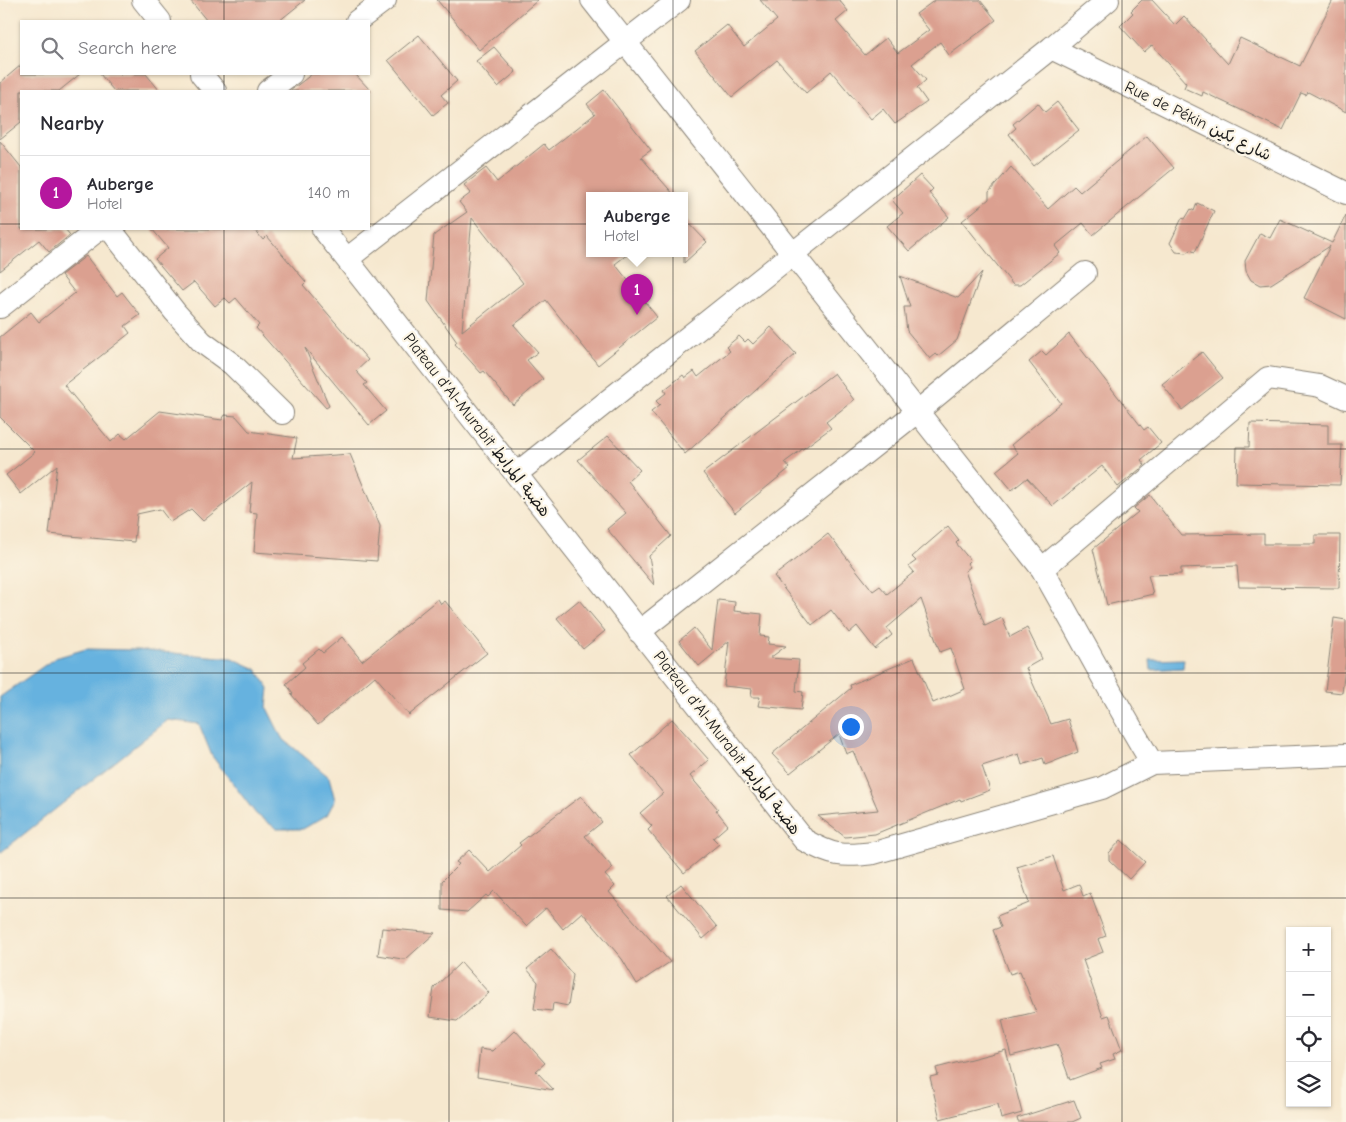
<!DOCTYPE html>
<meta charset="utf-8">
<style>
:root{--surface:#fff;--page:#f2f2f3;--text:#2b2b33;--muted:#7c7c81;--line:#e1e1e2;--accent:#b5179e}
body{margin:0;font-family:"Comic Neue","Playpen Sans Arabic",sans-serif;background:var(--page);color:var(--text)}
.controls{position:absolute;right:15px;bottom:15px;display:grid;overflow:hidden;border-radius:0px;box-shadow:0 1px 4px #0004}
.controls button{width:45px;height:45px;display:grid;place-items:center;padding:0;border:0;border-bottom:1px solid var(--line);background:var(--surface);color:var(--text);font:25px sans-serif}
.you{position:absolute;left:850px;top:726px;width:18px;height:18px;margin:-12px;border:4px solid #fff;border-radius:50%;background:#1a73e8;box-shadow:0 0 0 8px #1a73e833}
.badge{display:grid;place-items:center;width:32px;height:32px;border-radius:50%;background:var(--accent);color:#fff;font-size:16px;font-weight:700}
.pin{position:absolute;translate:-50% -41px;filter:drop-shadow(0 1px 2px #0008)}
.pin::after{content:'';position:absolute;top:26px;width:18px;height:15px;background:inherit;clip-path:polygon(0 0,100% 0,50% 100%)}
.popup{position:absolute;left:586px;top:192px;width:102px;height:65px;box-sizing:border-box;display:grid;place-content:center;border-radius:0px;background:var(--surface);filter:drop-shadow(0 1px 4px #0005);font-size:16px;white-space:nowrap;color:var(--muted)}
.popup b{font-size:19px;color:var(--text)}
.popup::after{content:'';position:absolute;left:50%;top:100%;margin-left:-10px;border:10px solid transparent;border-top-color:var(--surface)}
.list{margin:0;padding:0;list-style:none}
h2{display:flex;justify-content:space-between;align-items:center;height:65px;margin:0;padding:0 20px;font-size:21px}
h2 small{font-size:16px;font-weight:400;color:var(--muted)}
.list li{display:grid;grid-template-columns:32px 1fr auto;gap:15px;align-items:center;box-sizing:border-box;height:75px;padding:0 20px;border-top:1px solid var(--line)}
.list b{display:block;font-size:19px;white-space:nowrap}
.list p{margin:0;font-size:16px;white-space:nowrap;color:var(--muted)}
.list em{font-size:16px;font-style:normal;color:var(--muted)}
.icon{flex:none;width:28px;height:28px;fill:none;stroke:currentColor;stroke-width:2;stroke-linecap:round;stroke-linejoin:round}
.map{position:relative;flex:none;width:1346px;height:1122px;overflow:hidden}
.search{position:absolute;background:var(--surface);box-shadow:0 1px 4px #0004;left:20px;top:20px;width:350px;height:55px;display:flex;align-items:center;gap:12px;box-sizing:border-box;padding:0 18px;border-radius:0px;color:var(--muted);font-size:19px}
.panel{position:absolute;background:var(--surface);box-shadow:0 1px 4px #0004;left:20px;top:90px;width:350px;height:140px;border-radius:0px}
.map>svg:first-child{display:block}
</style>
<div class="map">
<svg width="1346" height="1122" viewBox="0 0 1346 1122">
<rect width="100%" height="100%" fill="#fcf5e5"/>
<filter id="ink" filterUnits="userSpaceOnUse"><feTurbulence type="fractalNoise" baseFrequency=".02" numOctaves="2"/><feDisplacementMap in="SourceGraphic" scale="10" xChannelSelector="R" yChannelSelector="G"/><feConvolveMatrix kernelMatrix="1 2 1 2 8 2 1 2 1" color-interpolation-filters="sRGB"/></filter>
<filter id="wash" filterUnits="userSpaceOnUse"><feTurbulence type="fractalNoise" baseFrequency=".0096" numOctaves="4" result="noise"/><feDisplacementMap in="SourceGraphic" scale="20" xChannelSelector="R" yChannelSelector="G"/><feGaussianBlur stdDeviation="1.12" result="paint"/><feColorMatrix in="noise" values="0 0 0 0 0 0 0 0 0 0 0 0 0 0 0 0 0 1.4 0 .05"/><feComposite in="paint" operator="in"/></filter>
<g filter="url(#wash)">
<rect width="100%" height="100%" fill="#f6e8cf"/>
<path fill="#66b2df" stroke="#41677e" d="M86 649 137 650 232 658 256 669 269 688 267 708 282 738 329 777 335 800 327 815 303 829H277L256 814 212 756 199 724 168 720 0 853V697L55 658Z
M1184 659 1183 668 1151 670 1150 660Z"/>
<g id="blocks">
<path fill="#dba090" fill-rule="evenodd" d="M190 0H305L279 21H207Z
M437 0H538L479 50Z
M760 0H839L848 11 836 21 865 55 886 38 898 53 929 30 916 14 935 0H980L996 20 949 55 940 42 912 64 926 80 917 88 927 102 895 124 883 109 871 119 831 71 806 93 777 60 732 97 695 51 727 25 744 47 777 20Z
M1142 0H1152L1175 25 1184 16 1228 64 1240 38 1300 66 1333 0H1346V112L1308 92 1306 95 1301 93 1283 130 1203 92 1202 96 1184 88 1186 83 1152 45 1144 52 1120 26 1133 13 1131 11Z
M419 35 457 81 441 95 448 103 433 115 388 60Z
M494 47 516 72 498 87 476 61Z
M21 65V74H80L59 91H21V122L0 139V83Z
M100 74H146L160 91H114Z
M312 74H355L371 91H290Z
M604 90 651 150 641 157 675 196H590V254H628L615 264 657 317 598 365 546 300 514 325 538 352 527 360 543 379 513 405 484 371 481 373 455 344 457 342 428 301 434 235 467 212 459 202 471 193 464 185 486 168 497 182 544 144 549 150 595 114 587 104ZM472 218 523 283 462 331Z
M1057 102 1079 130 1034 166 1009 134 1016 128 1013 124 1038 103 1045 112Z
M1147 136 1174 168 1093 235 1083 223 1055 246 1060 253 1020 285H1013L962 221 989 199V192L1011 167 1048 209 1074 186 1080 192Z
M0 141 21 167V229H65L70 235 49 252 39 240 0 271Z
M920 175 933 189 929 193 949 217 909 251 887 226 903 213 892 200Z
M1197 203 1214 211 1195 252 1190 250 1186 253 1176 252 1170 243 1182 218 1185 219 1191 209 1194 211Z
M1346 215V319L1304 298 1330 246 1271 284 1260 285 1251 280 1246 271 1245 261 1260 233 1270 238 1280 219 1332 243Z
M684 218 707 242 684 263Z
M152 229H254L263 240 267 236 306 282 303 285 368 360 356 371 367 383 364 385 386 411 369 425 305 348 329 406 326 408 256 328 259 325 236 298 230 303 225 298 215 306 194 282 182 291 155 259 168 248Z
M86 256 117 296 122 292 140 315 125 326 130 333 64 385 111 442 120 434 126 439 160 411 222 420 225 415 236 416 249 431 297 438 293 458 350 454 380 526 377 561 254 552 257 513 249 512 252 482 203 521 191 509 170 522 160 509 137 514 134 542 49 534 57 465 21 494 6 475 35 452 0 417V337L31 312 39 322 75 293 61 275Z
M982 272 957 340 938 356 936 354 930 359 907 331 904 307H910L900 276 958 298Z
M771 327 796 354 685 454 651 412 660 405 656 401 666 393 664 390 683 375 685 378 694 371 698 377 730 351 726 347 739 336 745 342 748 339 753 344Z
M1069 334 1144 430 1148 427 1161 443 1141 460 1145 465 1118 487 1102 466 1053 506 1027 478 1012 490 996 471 1018 453 1011 445 1061 403 1029 362 1042 351 1046 355Z
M1202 352 1223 378 1182 410 1162 384Z
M834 373 854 400 826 422 831 428 785 462 790 468 735 513 703 473Z
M1250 423 1328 425V445H1342L1340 485 1236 483 1237 447H1249Z
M608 436 640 470 628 481 671 536 649 556 654 585 607 529 626 513 578 460Z
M1150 495 1181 535 1264 534V544H1315V535H1340L1339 588 1239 587 1237 566 1181 568V574L1148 575 1153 594 1107 605 1093 549 1138 512 1134 508Z
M948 526 959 540 956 543 970 560 967 563 970 567 965 571 985 626 1002 618 1010 637 1027 628 1042 659 1026 668 1051 724 1068 719 1078 752 1045 765 1043 758 1022 765 1019 754 982 766 990 790 961 801 960 799 875 834 845 837 818 816 878 810 853 751 846 754 839 734 790 773 772 754 851 688 850 685 914 658 933 703 965 689 951 648 940 652 921 599 887 628 892 635 875 649 857 626 849 633 831 610 812 625 774 576 828 534 873 591 880 586 887 594 914 572 909 566 916 561 912 557Z
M438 599 441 604 445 601 487 653 409 715 375 676 318 725 291 694 293 693 286 684 305 667 302 663 319 649 323 653 342 637 362 661Z
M579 600 605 631 583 649 557 618Z
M718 600 735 602 734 611 762 614 760 636 769 637 768 644 786 646 770 658 799 660 796 691 803 692 801 710 758 706 760 697H751L752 689 724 686 729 641 699 666 679 641 694 628 712 650Z
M1334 618 1346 620V659L1342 693 1325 691Z
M672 719 709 760 690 776 718 809 716 810 728 825 713 838 719 844 684 873 648 830 652 826 640 813 663 793 631 755Z
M581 796 602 822 585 836 613 868 605 875 615 886 609 892 670 962 637 984 622 959 582 912 563 929 546 908 526 926 494 891 488 897 486 895 467 912 442 910V881L459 864 456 862 469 850 490 872 521 845 519 843Z
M1121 840 1145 862 1129 879 1109 860V853Z
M1053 856 1064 890 1079 884 1083 896 1090 893 1106 936 1098 939 1103 952 1083 960 1103 1017 1109 1015 1122 1050 1113 1054 1115 1059 1100 1064 1102 1068 1070 1080 1057 1044 1011 1056 1002 1020 1036 1012 1020 971 1010 974 993 930 1001 927 997 916 1029 903 1017 867Z
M681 884 717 927 703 939 667 896Z
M382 928 435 933 406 959H402L378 955Z
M551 949 573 975 568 1006 553 1003 552 1011 534 1009 538 982 527 969Z
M461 962 489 993 457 1021 430 1017 434 988Z
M515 1030 545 1063 536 1071 554 1090 477 1077 480 1049 493 1051Z
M1006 1050 1022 1113 1001 1119 998 1104 940 1119 930 1077 938 1075 936 1068Z
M1074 1100 1081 1118 1072 1122H1018L1017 1118Z"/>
</g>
</g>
<g filter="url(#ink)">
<use href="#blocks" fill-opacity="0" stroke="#898276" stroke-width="1"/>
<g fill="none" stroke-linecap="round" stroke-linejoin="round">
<g stroke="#898276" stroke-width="24">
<path id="minor" d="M143 0 160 21
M592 0 1042 569 1268 378 1320 386 1346 398
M357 21 385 0
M1051 48 1346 193
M201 74 215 91
M268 91 291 74
M110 229 175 312 202 342 232 364 282 413
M323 229 804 840C832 856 842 857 874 853L1102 788 1152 763 1346 755
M347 259 679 0
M0 307 99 229
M516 474 1051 48 1108 0
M1042 569C1079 633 1113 699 1152 763
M639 632 918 411 1085 273"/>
</g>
<use href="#minor" stroke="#fff" stroke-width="22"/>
</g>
</g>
<path fill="none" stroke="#1c1c1c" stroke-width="1" stroke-opacity="0.55" d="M224 0V21M449 0V1122M673 0V1122M897 0V1122M1122 0V1122M224 74V91M0 224H21M369 224H1346M224 229V1122M0 449H1346M0 673H1346M0 898H1346"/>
<g text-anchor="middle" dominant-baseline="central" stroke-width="4.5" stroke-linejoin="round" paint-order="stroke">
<g font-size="16" fill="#1c1c1c" stroke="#fcf5e5">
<text transform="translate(1198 121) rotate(26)">Rue de Pékin شارع بكين</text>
<text transform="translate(477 425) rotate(52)">Plateau d'Al-Murabit هضبة المرابط</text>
<text transform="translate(727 743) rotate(52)">Plateau d'Al-Murabit هضبة المرابط</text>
</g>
</g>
</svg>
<div class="controls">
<button>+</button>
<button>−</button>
<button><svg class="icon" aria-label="locate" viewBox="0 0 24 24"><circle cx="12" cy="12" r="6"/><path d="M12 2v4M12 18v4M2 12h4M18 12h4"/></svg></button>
<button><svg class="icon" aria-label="layers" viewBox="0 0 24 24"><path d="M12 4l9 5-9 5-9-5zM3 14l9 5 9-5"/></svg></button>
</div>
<div class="you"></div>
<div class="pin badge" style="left:637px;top:315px">1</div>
<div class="popup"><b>Auberge</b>Hotel</div>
<div class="search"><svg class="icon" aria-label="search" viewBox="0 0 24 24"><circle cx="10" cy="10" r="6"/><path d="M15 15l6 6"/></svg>Search here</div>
<section class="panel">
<h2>Nearby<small></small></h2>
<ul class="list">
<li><span class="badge">1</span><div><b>Auberge</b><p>Hotel</p></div><em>140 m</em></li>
</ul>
</section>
</div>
